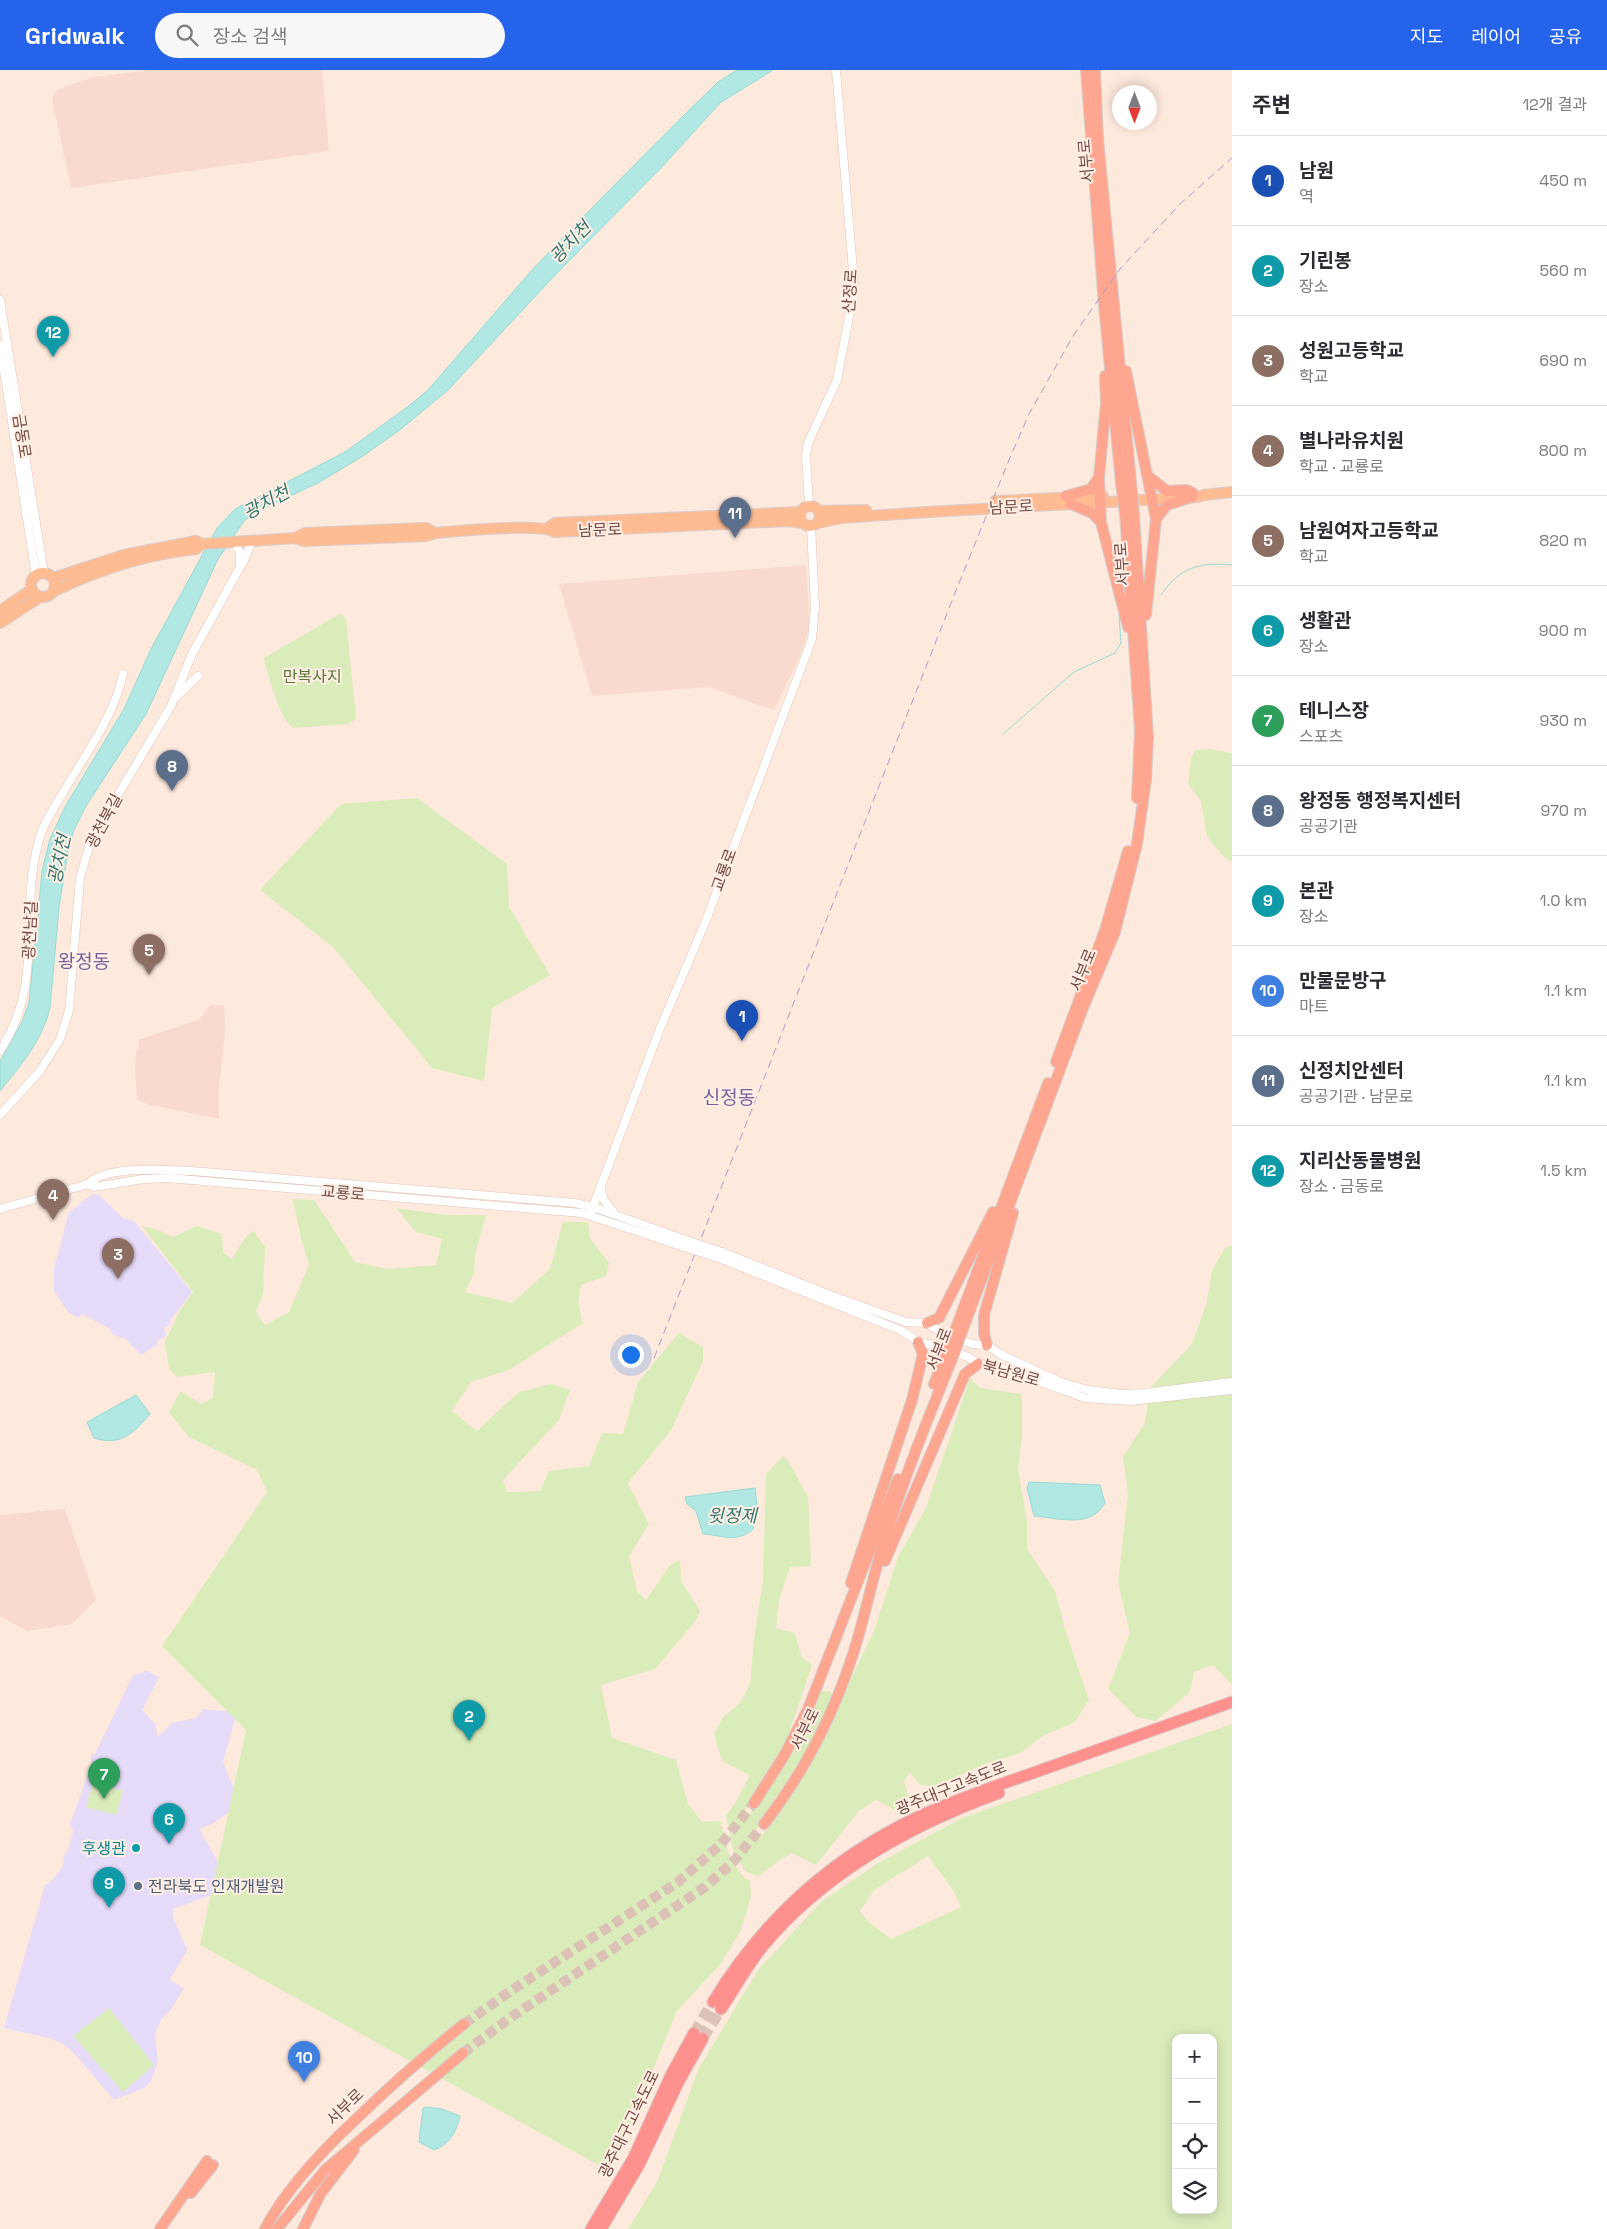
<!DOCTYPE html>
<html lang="ko">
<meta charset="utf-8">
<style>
:root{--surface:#fff;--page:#f7f7f7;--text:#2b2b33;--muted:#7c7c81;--line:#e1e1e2;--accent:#2563eb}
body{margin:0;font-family:"Space Grotesk","Noto Sans KR",sans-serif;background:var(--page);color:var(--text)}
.controls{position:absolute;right:15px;bottom:15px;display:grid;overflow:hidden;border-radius:10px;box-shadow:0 2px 12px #0003}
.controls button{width:45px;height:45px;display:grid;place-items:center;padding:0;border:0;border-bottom:1px solid var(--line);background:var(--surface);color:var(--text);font:25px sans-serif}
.compass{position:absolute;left:1112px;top:15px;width:45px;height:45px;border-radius:50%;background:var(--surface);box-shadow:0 2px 12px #0003;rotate:180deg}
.you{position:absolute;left:630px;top:1284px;width:18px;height:18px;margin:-12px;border:4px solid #fff;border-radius:50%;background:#1a73e8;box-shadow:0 0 0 8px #1a73e833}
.badge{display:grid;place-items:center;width:32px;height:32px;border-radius:50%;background:var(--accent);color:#fff;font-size:16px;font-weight:700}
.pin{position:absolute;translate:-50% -41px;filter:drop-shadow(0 1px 2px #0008)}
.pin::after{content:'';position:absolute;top:26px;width:18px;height:15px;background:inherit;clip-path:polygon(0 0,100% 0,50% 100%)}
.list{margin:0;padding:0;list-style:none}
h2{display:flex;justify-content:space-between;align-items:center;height:65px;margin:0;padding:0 20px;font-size:21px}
h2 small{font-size:16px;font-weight:400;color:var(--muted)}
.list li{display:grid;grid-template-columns:32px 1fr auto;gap:15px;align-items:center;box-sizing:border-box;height:90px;padding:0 20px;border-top:1px solid var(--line)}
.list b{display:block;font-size:19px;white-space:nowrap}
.list p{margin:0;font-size:16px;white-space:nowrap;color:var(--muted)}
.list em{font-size:16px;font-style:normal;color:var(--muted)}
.icon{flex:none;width:28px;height:28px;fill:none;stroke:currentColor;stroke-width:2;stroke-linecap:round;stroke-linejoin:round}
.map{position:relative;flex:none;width:1232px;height:2159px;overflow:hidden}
header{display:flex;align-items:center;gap:30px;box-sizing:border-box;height:70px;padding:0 25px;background:var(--accent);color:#fff}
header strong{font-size:24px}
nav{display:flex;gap:28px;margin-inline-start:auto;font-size:18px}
.search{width:350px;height:45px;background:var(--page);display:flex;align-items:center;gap:12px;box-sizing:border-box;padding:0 18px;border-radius:28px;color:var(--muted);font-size:19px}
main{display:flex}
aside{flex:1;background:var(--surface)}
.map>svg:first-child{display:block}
</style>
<header>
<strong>Gridwalk</strong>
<div class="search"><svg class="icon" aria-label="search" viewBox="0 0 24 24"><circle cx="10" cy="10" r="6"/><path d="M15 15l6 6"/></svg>장소 검색</div>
<nav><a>지도</a><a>레이어</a><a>공유</a></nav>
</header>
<main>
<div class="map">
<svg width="1232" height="2159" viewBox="0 0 1232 2159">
<rect width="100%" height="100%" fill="#fee9dd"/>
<path fill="#f8dbce" d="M149 0H322L329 81 71 118 52 30 54 23 59 19 94 7Z
M806 495 810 555 801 585 774 640 708 617 592 626 559 514Z
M210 935H224L225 964 219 1018V1049L147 1034 137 1030 135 997 136 981 139 979 138 970 200 949Z
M65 1439 96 1530 72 1554 27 1561 0 1546V1445Z"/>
<path fill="#e7dbfa" d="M98 1124 123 1148 134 1151 192 1222 172 1248 169 1255 164 1258 166 1266 158 1270 157 1275 141 1285 125 1269 112 1264 109 1258 82 1244 78 1248 68 1242 54 1221V1198L69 1142 91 1125Z
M147 1601 159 1607 142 1640 155 1654 158 1667 172 1653 196 1648 203 1639 223 1641 239 1635 223 1692 240 1734 214 1753 199 1759 233 1817 173 1839V1847L187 1880 170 1910 184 1918 171 1940 161 1949 155 1964 158 1991 151 2012 144 2018 114 2030 72 1981 64 1975 52 1969 4 1958 45 1815 51 1812 63 1796 65 1783 69 1779 73 1761 70 1754 91 1696V1684H95L133 1605Z"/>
<path fill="#dbecbb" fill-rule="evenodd" d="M341 543 346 549 356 649 348 654 294 658C281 653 267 603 264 588Z
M1211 679 1232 683V792L1222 785 1207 767 1201 731 1188 714 1191 689 1195 680Z
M417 728 507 794 509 837 550 905 492 938 484 1011 432 998 333 877 260 820 341 734Z
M293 1129 314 1130 355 1192 387 1199 436 1195 442 1169 416 1162 396 1138 446 1145H486L475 1185 474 1204 465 1222 512 1233 550 1199 563 1152H588L590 1168 609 1193 606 1206 581 1215 578 1233 583 1253 509 1300 471 1312 452 1341 477 1361 519 1322 551 1314 570 1320 559 1350 503 1410 507 1422 540 1421 549 1401 589 1396 602 1363 623 1364 638 1312 679 1263 703 1277V1291L671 1360 628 1413 649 1454 629 1486 637 1521 646 1530 671 1494 680 1490 681 1511 700 1541 694 1553 655 1599 601 1615 612 1668 676 1690 688 1734 702 1752 721 1751C725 1773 730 1799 750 1811L751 1826 741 1860 720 1895 677 1941 611 2102 200 1875 246 1660 162 1576 267 1422 257 1400 189 1367 169 1343 180 1321 201 1334 213 1328 215 1302 177 1307 169 1299 165 1272 180 1240 193 1222 142 1156 158 1160 173 1167 197 1156 222 1164 223 1183 232 1189 244 1169 253 1161 265 1177 263 1223 256 1242 265 1255 289 1242 309 1195 301 1168Z
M1232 1175V1615L1213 1595 1194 1602 1190 1622 1156 1651 1136 1647 1108 1619 1130 1563 1118 1513 1128 1424 1123 1387 1145 1353 1150 1318 1192 1274 1206 1235 1212 1201 1224 1179Z
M970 1308 980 1318 1022 1324V1367L1018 1399 1027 1452V1479L1055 1521 1065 1559 1089 1630 1074 1653 1044 1665 1021 1683 985 1694 933 1717 919 1714 910 1702 904 1711 910 1733 895 1740 876 1730 859 1741 816 1795 792 1783 777 1792 758 1807 745 1801 734 1784 726 1746 735 1733 750 1705 722 1691 714 1664 723 1647 741 1632 750 1614 754 1569 763 1510 766 1404 783 1386 789 1392 808 1427 811 1496 790 1497 779 1530 776 1558 795 1563 801 1586 812 1595 784 1678 749 1732 745 1741 750 1744 754 1740 788 1687 818 1626 822 1621H829L833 1625 832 1630 798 1698 760 1752 755 1763 760 1767 768 1759 807 1701 832 1652 846 1619 874 1561 898 1487 926 1438Z
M1232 1654V2159H628L657 2112 699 1998 758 1900 821 1832 878 1793 962 1748ZM928 1786 953 1820 961 1837 891 1869 866 1850 860 1841 874 1820ZM1176 1968H1213V2140H1176Z
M93 1712 123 1721 116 1745 86 1737Z
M109 1938 154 1995 123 2022 73 1966Z"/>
<path fill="#b1e8e3" stroke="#96dbd5" d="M737 0H773L720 33 660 99 558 202 448 320 401 359 363 386 318 413 256 442 244 451 218 489 146 644 86 736 74 760 68 781 59 837 50 938C42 971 21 995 0 1021V991L22 952 29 933 42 801 50 769 66 735 124 639 151 579 217 458 235 439 345 382 406 338 428 320 532 200 575 155 682 47 718 12Z
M136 1325 150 1344C135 1362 120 1377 94 1368L87 1352Z
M1029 1412 1100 1415 1105 1433C1090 1459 1060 1448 1034 1446L1027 1418Z
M755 1418 757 1435 753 1459C736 1474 723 1465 703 1464L696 1441 687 1434 685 1427Z
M427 2037 442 2039 460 2046C457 2061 449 2075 434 2080L419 2072 423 2038Z"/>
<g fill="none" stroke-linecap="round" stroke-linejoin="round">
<path stroke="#96dbd5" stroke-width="1" d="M1161 525C1180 497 1199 492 1232 495
M1002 665 1074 602 1115 583 1121 573 1119 545"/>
<path stroke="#dcc1b7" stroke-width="10" stroke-dasharray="10 5" stroke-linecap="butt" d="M464 1954 509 1922 678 1812 721 1774 754 1733
M463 1983 510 1948 705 1817 733 1792 764 1754"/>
<path stroke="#dcc1b7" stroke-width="11" stroke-dasharray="11 5.5" stroke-linecap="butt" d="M694 1963 713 1932
M703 1968 721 1939"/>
<g stroke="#e4c5bc" stroke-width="9">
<path id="tertiary" d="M0 230 44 503
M0 275 36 506
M809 436 806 385 808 373 837 310 853 226 854 212 836 0
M235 472 240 483V494
M177 626 198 606
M0 981C45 912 19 847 38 774 42 756 52 741 61 726 83 688 114 647 123 604
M0 1045 40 1001 60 969 69 941 80 808 91 770 171 636 192 584 245 488 252 471
M88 1114 94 1117 143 1109 168 1108 582 1143 684 1177
M601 1119 604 1130 614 1143
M0 1139 88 1114C106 1095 167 1100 192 1101L575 1133 593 1137 686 1170
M590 1145 659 961 705 853 812 569 815 537 811 456
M722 1182 830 1225 906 1252 927 1253 942 1263 972 1274 987 1275 1000 1284 1058 1311 1088 1320 1123 1324 1145 1323 1232 1312
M719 1188 900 1260 921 1273 936 1275 968 1287 978 1294 996 1296 1085 1328 1130 1331 1232 1320"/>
</g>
<g stroke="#d8cccb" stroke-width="12">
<path id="primary" d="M995 431 1103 426
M800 446a10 10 0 1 1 20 0a10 10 0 1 1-20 0Z
M819 441 866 440
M818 453 841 448 928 442 1198 427 1204 425 1232 422
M548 458 555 453 801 442
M295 468 305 463 426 458 435 463
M31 515a12 12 0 1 1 24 0a12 12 0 1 1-24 0Z
M53 508 124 485 196 471 202 474 295 468 304 471 426 466 435 463C458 461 539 453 555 462L787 451 803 453
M54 521C98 500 147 484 196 479L202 474
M0 541 32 519
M0 553 40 527"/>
</g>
<g stroke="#d8cccb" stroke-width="12">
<path id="trunk" d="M1086 0 1104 235 1121 413
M1095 0 1098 69 1131 412
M1126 301 1156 449 1146 545
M1105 306 1106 333 1099 407 1101 452 1128 557
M1149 407 1167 421 1187 420 1193 423
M1066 426 1091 419 1099 407
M1071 434 1092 443 1101 452
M1125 444 1140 660 1137 728
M1156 449 1167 435 1192 427
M1056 992 1105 860 1128 781
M927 1253 939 1248 993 1142
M956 1258 1048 1013
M963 1259 1083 938 1115 862 1137 774 1146 710 1148 667 1134 445
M987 1275 984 1263V1245L1013 1143
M934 1314 945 1287
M885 1491 965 1304 978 1294
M851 1513 912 1330 923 1284 918 1272
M754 1733 784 1686 808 1639 898 1409
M764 1754C803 1704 832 1648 852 1587 864 1551 871 1514 882 1478 902 1413 927 1351 952 1289
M191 2123 213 2095
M160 2159 207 2091
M265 2159C286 2119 319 2084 352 2053 388 2018 425 1985 464 1954
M277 2159 325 2100 463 1983
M303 2159 321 2123 354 2080"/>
</g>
<g stroke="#d8cccb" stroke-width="13">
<path id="motorway" d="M713 1932C763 1850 832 1787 920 1746 961 1727 1005 1713 1047 1698 1109 1676 1170 1654 1232 1632
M721 1939C735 1918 747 1896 763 1876 824 1803 911 1755 999 1723
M591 2159 634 2087 671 2005 694 1963
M601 2159 639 2095 680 2009 703 1968"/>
</g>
<use href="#tertiary" stroke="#fff" stroke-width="8"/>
<use href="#primary" stroke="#ffbc93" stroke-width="10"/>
<use href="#trunk" stroke="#fea690" stroke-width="10"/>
<use href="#motorway" stroke="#fe908e" stroke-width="11"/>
<path stroke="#a99dc7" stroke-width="1" stroke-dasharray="8 5" stroke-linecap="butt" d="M654 1288 955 523 1009 390 1029 344 1073 266 1120 199 1181 133 1232 88"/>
<g stroke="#e4c5bc" stroke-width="9" stroke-linecap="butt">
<path id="tertiary-bridge" d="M686 1170 722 1182
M684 1177 719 1188"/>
</g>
<g stroke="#d8cccb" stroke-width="12" stroke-linecap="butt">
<path id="trunk-bridge" d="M1131 412 1134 445
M1121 413 1125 444
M945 1287 956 1258
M952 1289 963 1259"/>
</g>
<use href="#tertiary-bridge" stroke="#fff" stroke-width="8"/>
<use href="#trunk-bridge" stroke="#fea690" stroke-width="10"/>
</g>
<circle fill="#0f9aa8" stroke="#ffefe5" stroke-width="2" cx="136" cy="1778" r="5"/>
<circle fill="#5c6f8a" stroke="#ffefe5" stroke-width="2" cx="138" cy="1816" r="5"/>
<g text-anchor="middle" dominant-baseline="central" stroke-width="4" stroke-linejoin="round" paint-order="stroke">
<g font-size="16" fill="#754944" stroke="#ffefe5">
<text transform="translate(1086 91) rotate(-95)">서부로</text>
<text transform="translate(850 221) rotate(-86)">산정로</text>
<text transform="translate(22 366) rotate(81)">금동로</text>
<text transform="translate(1011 437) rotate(-3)">남문로</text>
<text transform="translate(600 460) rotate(-2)">남문로</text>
<text transform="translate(1122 494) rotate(-94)">서부로</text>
<text transform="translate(104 751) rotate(-62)">광천북길</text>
<text transform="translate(724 800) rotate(-70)">교룡로</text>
<text transform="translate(30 860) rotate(-87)">광천남길</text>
<text transform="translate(1083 900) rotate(-68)">서부로</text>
<text transform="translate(343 1123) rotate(5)">교룡로</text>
<text transform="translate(939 1279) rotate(-69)">서부로</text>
<text transform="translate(1011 1303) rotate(16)">북남원로</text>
<text transform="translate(805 1659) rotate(-64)">서부로</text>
<text transform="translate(951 1718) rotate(-22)">광주대구고속도로</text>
<text transform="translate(345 2037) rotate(-44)">서부로</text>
<text transform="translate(629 2054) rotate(-64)">광주대구고속도로</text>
</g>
<g font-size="16" fill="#5a7639" stroke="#ffefe5">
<text x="312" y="606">만복사지</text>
</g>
<g font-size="16" fill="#0d838f" stroke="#ffefe5" text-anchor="end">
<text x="126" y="1778">후생관</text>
</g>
<g font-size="16" fill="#4e5e75" stroke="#ffefe5" text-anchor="start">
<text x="148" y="1816">전라북도 인재개발원</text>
</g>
<g font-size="18" font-style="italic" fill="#357670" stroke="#ffefe5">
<text transform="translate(570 172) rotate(-46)">광치천</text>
<text transform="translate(266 432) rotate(-29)">광치천</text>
<text transform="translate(59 789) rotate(-78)">광치천</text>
<text x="732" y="1445">윗정제</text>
</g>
<g font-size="19" fill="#775f99" stroke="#ffefe5">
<text x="84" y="891">왕정동</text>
<text x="729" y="1027">신정동</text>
</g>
</g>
</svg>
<div class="controls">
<button>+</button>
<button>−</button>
<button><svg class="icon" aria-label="locate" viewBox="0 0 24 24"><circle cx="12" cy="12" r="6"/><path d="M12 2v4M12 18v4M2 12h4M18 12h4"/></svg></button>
<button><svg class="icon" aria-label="layers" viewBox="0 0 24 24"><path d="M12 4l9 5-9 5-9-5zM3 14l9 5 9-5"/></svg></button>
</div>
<svg class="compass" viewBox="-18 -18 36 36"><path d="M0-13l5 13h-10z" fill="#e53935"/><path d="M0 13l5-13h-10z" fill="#7c7c81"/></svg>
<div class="you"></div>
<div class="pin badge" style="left:742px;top:971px;background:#1a4fb4">1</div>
<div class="pin badge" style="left:469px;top:1671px;background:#0f9aa8">2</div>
<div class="pin badge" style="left:118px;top:1209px;background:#8d6e63">3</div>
<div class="pin badge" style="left:53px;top:1150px;background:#8d6e63">4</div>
<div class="pin badge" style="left:149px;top:905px;background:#8d6e63">5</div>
<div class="pin badge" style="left:169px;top:1774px;background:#0f9aa8">6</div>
<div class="pin badge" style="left:104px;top:1729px;background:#2e9e5b">7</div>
<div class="pin badge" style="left:172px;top:721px;background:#5c6f8a">8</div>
<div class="pin badge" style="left:109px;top:1838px;background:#0f9aa8">9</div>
<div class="pin badge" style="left:304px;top:2012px;background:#3f7fe0">10</div>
<div class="pin badge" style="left:735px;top:468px;background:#5c6f8a">11</div>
<div class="pin badge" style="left:53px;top:287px;background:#0f9aa8">12</div>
</div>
<aside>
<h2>주변<small>12개 결과</small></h2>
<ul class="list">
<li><span class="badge" style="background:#1a4fb4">1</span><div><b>남원</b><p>역</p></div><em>450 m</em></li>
<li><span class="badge" style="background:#0f9aa8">2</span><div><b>기린봉</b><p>장소</p></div><em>560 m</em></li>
<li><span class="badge" style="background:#8d6e63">3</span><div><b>성원고등학교</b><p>학교</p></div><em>690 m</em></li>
<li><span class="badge" style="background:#8d6e63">4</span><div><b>별나라유치원</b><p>학교 · 교룡로</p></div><em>800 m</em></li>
<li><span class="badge" style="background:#8d6e63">5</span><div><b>남원여자고등학교</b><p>학교</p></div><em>820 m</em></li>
<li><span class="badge" style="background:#0f9aa8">6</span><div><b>생활관</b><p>장소</p></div><em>900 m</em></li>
<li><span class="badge" style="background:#2e9e5b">7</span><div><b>테니스장</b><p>스포츠</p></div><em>930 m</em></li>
<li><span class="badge" style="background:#5c6f8a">8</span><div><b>왕정동 행정복지센터</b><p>공공기관</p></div><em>970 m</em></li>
<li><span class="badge" style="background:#0f9aa8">9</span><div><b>본관</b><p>장소</p></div><em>1.0 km</em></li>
<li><span class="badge" style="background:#3f7fe0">10</span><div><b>만물문방구</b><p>마트</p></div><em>1.1 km</em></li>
<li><span class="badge" style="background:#5c6f8a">11</span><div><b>신정치안센터</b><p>공공기관 · 남문로</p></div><em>1.1 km</em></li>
<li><span class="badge" style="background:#0f9aa8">12</span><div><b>지리산동물병원</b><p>장소 · 금동로</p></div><em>1.5 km</em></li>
</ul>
</aside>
</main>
